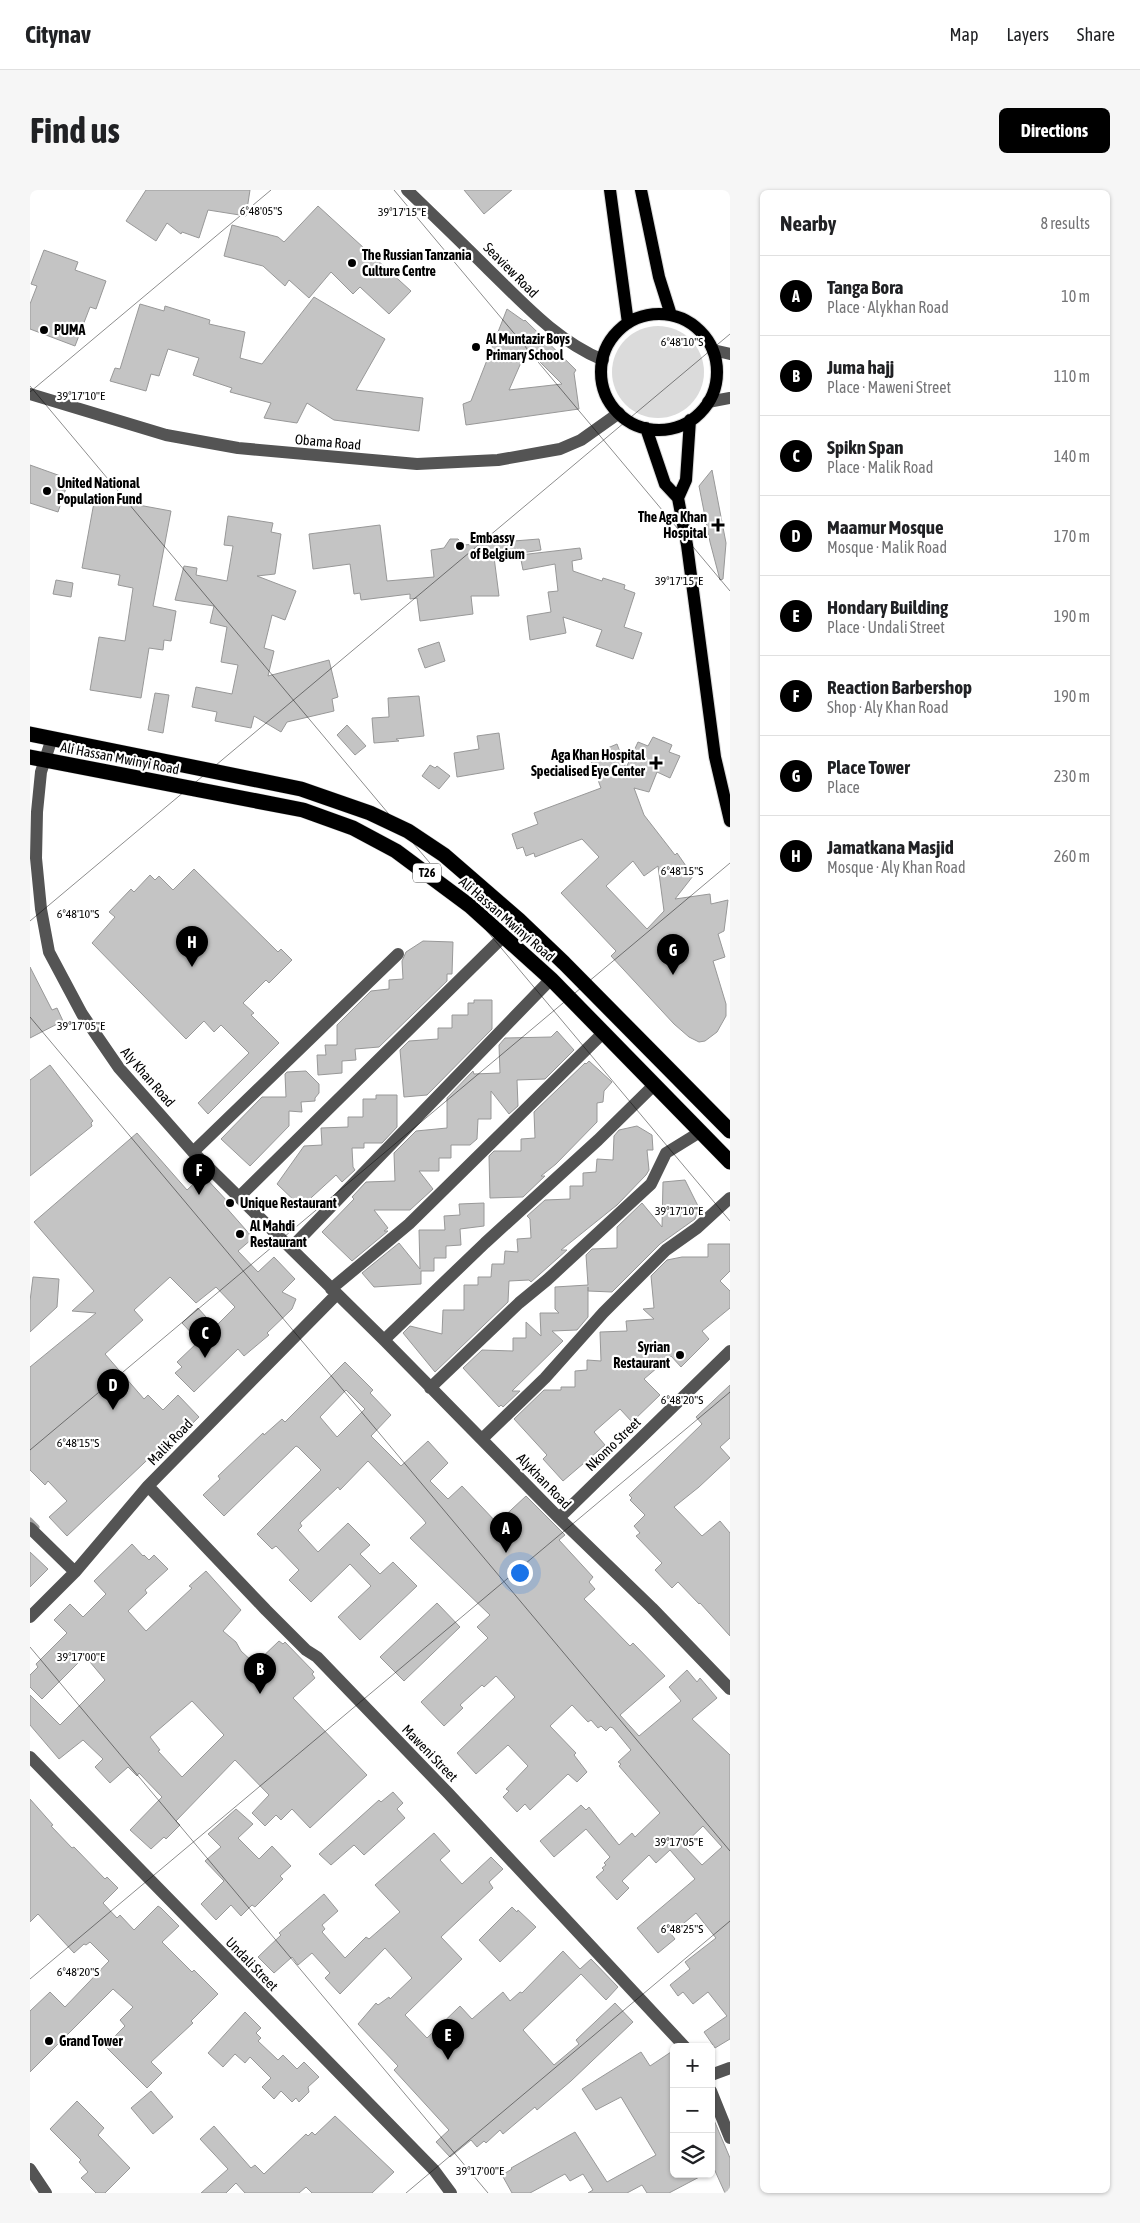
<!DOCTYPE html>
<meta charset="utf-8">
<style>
:root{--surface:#fff;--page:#f6f6f6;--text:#202124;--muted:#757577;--line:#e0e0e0;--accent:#000}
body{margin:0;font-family:"Asap Condensed",sans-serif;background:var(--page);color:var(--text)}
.controls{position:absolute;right:15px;bottom:15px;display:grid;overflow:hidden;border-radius:8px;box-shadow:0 1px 4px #0004}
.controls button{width:45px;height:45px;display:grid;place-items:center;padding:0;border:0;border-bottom:1px solid var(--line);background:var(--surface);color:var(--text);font:25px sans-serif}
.you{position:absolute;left:489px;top:1382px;width:18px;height:18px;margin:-12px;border:4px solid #fff;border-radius:50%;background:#1a73e8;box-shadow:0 0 0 8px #1a73e833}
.badge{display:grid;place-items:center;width:32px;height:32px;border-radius:50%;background:var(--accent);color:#fff;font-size:16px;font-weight:700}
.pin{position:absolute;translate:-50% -41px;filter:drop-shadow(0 1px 2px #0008)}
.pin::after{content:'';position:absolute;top:26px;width:18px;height:15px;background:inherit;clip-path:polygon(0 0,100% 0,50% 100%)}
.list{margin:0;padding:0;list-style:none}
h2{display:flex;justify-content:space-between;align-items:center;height:65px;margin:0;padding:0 20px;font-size:21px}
h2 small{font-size:16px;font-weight:400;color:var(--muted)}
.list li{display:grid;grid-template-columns:32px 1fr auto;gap:15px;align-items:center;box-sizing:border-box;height:80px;padding:0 20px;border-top:1px solid var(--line)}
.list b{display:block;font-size:19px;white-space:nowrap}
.list p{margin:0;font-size:16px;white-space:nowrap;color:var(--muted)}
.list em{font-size:16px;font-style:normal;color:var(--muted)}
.icon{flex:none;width:28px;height:28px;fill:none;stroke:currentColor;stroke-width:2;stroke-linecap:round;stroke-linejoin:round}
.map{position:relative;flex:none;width:700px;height:2003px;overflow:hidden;border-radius:8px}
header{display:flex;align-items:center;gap:30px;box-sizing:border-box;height:70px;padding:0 25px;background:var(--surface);border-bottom:1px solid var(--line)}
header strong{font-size:24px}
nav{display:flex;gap:28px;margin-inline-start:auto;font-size:18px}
.intro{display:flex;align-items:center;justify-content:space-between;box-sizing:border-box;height:120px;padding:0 30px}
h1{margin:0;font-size:35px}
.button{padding:12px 22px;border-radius:8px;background:var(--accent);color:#fff;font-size:18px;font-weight:700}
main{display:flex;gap:30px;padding:0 30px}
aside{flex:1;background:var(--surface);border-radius:8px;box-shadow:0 1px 4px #0004}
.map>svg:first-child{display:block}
</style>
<header>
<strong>Citynav</strong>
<nav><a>Map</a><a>Layers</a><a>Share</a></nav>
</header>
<div class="intro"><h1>Find us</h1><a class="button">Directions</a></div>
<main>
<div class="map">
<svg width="700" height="2003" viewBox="0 0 700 2003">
<rect width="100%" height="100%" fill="#fff"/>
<path fill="#dbdbdb" d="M582 182a46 46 0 1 1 92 0a46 46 0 1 1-92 0Z"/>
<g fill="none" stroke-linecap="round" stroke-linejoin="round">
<path stroke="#a2a2a2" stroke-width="5" d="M0 1330 7 1337"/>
</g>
<path fill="#c4c4c4" stroke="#989898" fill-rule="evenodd" d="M116 0H220L216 26 178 20 169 48 152 42 151 44 137 33 126 51 96 31Z
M434 0H482L454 24Z
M288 16 381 101 359 124 330 97 323 104 301 82 279 108 259 90 255 96 233 76 194 66 202 35 248 47 254 52Z
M14 60 48 72 45 80 76 91 66 119 60 117 45 156 0 139V114L7 96 1 94Z
M284 107 355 149 326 200 393 208 389 241 304 230 277 213 267 233 234 228 241 213 200 202 202 198 163 185 169 168 138 159 129 186 121 184 116 201 80 191 85 178 90 179 110 114 134 121 135 116 180 130 179 134 215 142 210 168 232 174Z
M477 119 494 131 495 130 546 180 544 183 549 219 436 235 433 214 441 211ZM497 159 532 194 479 200Z
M0 275 39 289 28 322 0 313Z
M682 280 696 353 693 389 690 390 680 352 669 296Z
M65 307 141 321 123 416 146 421 141 451 134 450 133 460 119 458 111 508 60 500 69 447 95 451 103 398 88 395 90 385 52 378Z
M198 326 243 333 241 342 251 344 245 384 227 386 266 401 255 430 242 425 234 458 244 461 238 486 299 470 308 507 302 509 304 521 257 532 251 542 224 526 221 538 185 531 187 522 162 517 166 497 202 504 208 475 191 472 197 437 180 433 184 416 145 410 154 376 167 378 166 385 197 391 203 356 194 355Z
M350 335 357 391 404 387 401 360 414 358 420 349H428L434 355 509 349 511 360 464 367 469 406H441L443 424 390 431 387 408 380 409V404L331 410 330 403 324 404 320 374 283 379 279 344Z
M550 358 552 369 542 371 543 381 572 391 573 388 595 395 594 399 605 403 594 437 612 443 603 469 566 456 572 440 533 427 536 443 500 450 497 426 521 422 518 402 528 401 525 374 493 380 490 365Z
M26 390 43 393 41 407 23 404Z
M409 452 415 471 395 478 388 459Z
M125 503 139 505 133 543 118 540Z
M389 506 394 546 366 549 369 551 344 553 342 528 359 527 358 508Z
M317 535 336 556 325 565 307 545Z
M469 543 474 579 427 587 424 563 449 559 447 546Z
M623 547 642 555 639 562 650 566 640 588 627 582 619 602 604 598 614 625 645 665 647 663 663 686 645 709 680 704 681 714 698 710 694 741 688 744 695 767 683 771 696 814V826L687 842 675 851 669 852 659 847 644 834 581 766 586 761 531 703 569 667 552 649 505 667 504 663 496 666 493 657 487 659 482 644 508 634 504 623 571 598 559 566 587 554 596 578 608 552 618 556ZM603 671 614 686 628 676 634 721 617 739 576 696Z
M400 575 405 578 407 576 420 586 409 599 392 586Z
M164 679 248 762 251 759 262 770 239 793 236 790 213 813 224 823 221 825 249 853 178 924 168 913 219 863 191 835 184 842 174 831 156 849 62 753 85 727 79 722 101 699 104 702 120 685 125 690 129 686 143 700Z
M393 751 423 752 422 784H417V791L349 857 325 859 326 870 312 871V883L288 885 287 865H296L295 855H307V835L341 801 359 799V790L373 789 372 771 376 762Z
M0 777 22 820 27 818 33 831 0 848Z
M444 810H462V839L397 905 374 907 370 860 379 851 408 849V838H422V825H438V813H444Z
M527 841 544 860 515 889 487 890 488 916 479 924 461 901V929H448L447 949 440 955H421V968H409V981H389L403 999 380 1020H344L358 1038 354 1041H358L322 1071 292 1042 324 1009 322 1007 336 992 365 991 364 963 386 941 417 938V908L443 881 444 884 470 883 469 855 475 848 521 847Z
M559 871 582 892 574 901 573 912 567 913V932L526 974 511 986H515L493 1007 460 1008 459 966 464 961H491V949L505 948 504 922 555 873 556 874Z
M20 875 63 931 61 933 62 936 0 986V890Z
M276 881 289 894V903L285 908V911L271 912 272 922 259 921V936L220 976 191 949 232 907H256L255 884 257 882Z
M346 905H367V937L352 953H334V958H322L323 977 325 980 312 992 306 985 271 1017 247 994 274 956 292 955 291 938 318 937V927H333V909H346Z
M607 936 622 945 623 960H617L619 980 616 985 587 1015 531 1060H537L501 1092 499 1090 479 1091 478 1112 405 1182 373 1143 380 1136 412 1144 413 1120H434V1095H448V1087H461L462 1074H474L475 1061 488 1062 487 1049 501 1048 500 1029 497 1026 515 1010 540 1009V996H553V983L566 982 567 969 583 970 584 946 589 940Z
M107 943 157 1000 173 985 198 1012 194 1015 223 1048 208 1061 228 1082 244 1067 265 1089 252 1102 266 1109 262 1119 237 1143 239 1145 214 1166 208 1159 164 1202 145 1183 152 1177 147 1172 169 1151 152 1133 168 1118 185 1137 205 1117 186 1097 166 1113 140 1087 104 1120 113 1130 75 1164 114 1209 118 1205 133 1220 148 1205 169 1227 136 1259 133 1255 37 1346 19 1327 37 1311 18 1291 15 1295 0 1280V1177L66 1123 42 1121 64 1101 4 1032Z
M655 990 669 1018 665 1029 630 1054 582 1102 558 1101V1097V1127L547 1140 522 1141 533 1151 482 1201H490L473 1217 471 1215 469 1217 433 1178 452 1160 483 1161V1148H496V1132L511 1146 510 1123H529L525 1119V1097L558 1095 556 1065 562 1059 587 1058V1037L612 1013 632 1037 633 992Z
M454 1013V1036L430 1039 431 1055 416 1056V1068H404V1081H391V1094L344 1097 332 1083 369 1053 390 1079 389 1040H415L414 1026 430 1025 429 1014Z
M678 1054H700V1081L690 1091 700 1101V1118L672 1141 679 1149 651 1177 641 1166 614 1189 630 1205 602 1232 590 1219 564 1242 575 1255 533 1291 513 1269 517 1265 484 1229 514 1200H531V1197H545V1181L557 1180V1170L571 1171 570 1142 597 1141 596 1131 624 1129 613 1119 624 1118 621 1086 637 1070 652 1067H678Z
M3 1087 29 1089 27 1117 0 1142V1111Z
M315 1172 343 1200 340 1203 361 1225 341 1246 371 1276 398 1251 418 1273 400 1291 418 1309 432 1296 467 1333 496 1306 535 1345 529 1350 563 1387 559 1392 565 1399 554 1409 600 1456 603 1453 635 1486 590 1525 609 1546 651 1511 639 1497 657 1480 667 1492 670 1488 687 1508 662 1529 700 1565V1849L685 1858 674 1842 697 1826 678 1802 663 1814 653 1802 648 1806 640 1795 660 1779 655 1772 686 1748 666 1723 641 1744 645 1749 628 1763 607 1738 665 1689 640 1660 626 1673 619 1665 592 1691 599 1698 587 1710 566 1687 574 1680 572 1678 576 1675 574 1673 580 1667 556 1639 524 1667 510 1651 551 1615 556 1620 559 1617 589 1655 602 1643 605 1647 630 1623 589 1576 591 1574 588 1572 601 1560 583 1538 580 1537 576 1541 571 1536 568 1538 561 1530 558 1532 542 1515 520 1536 546 1563 544 1565 557 1582 547 1592 538 1584 500 1620 495 1614 487 1622 473 1607 479 1601 476 1599 498 1576 478 1555 446 1584 427 1563 485 1507 466 1486 454 1497 452 1495 430 1515 433 1518 414 1536 391 1512 458 1448 447 1437 460 1425 380 1348 396 1333 393 1329 338 1271 310 1300 308 1297 270 1333 272 1336 268 1340 288 1362 318 1333 340 1355 330 1364 350 1384 363 1372 387 1396 330 1450 308 1427 341 1396 320 1374 281 1412 259 1390 269 1380 246 1356 242 1359 227 1344 291 1280 268 1257 266 1256 194 1326 173 1305 190 1289 188 1286 233 1243 234 1245 252 1229 255 1232ZM316 1200 335 1219 307 1247 290 1227ZM673 1636 692 1657 672 1675 653 1655Z
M700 1195V1248L690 1257 700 1268 669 1297 644 1317 672 1346 690 1331 700 1343V1446L670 1413 669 1414 648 1392 642 1398 625 1380 632 1373 606 1346 610 1343 604 1336 615 1325 600 1310 602 1308 599 1305 672 1234 666 1227Z
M102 1354 113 1366 114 1365 119 1370 124 1365 138 1379 115 1400 117 1403 98 1421 116 1441 162 1398 159 1396 176 1381 211 1420 193 1441 206 1452 211 1461 225 1474 249 1451 253 1454 255 1452 284 1482 282 1484 285 1488 263 1508 337 1585 280 1638 262 1619 251 1630 246 1625 235 1636 222 1623 239 1605 205 1570 146 1631 150 1635 136 1649 134 1647 121 1659 100 1640 132 1607 109 1583 107 1586 98 1577 80 1593 65 1577 73 1569 53 1550 29 1569 0 1535V1505L30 1535 75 1490 55 1466 12 1509 0 1497V1485L8 1477 6 1474 37 1443 24 1430 40 1414 53 1427 76 1404 64 1391ZM162 1511 194 1545 152 1587 128 1561 130 1560 120 1547Z
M0 1362 18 1379 0 1397Z
M407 1413 430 1437 374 1491 350 1467Z
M363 1602 373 1613 367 1619 375 1628 334 1665 324 1655 301 1675 289 1664 349 1610 351 1612Z
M0 1609 23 1635 21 1636 42 1658 44 1657 75 1689 77 1687 88 1698 73 1713 87 1728 90 1725 104 1740 128 1716 131 1718 149 1736 132 1752 162 1782 164 1780 188 1804 161 1831 163 1833 121 1872 132 1883 117 1898 75 1856 95 1836 90 1830 103 1817 83 1799 0 1882V1821L20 1802 35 1817 79 1771 60 1752 56 1755 54 1754 44 1763 8 1724 0 1732Z
M206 1619 223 1634 208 1648 229 1669 242 1656 261 1676 250 1686 253 1689 225 1717 222 1715 211 1726 201 1715 186 1730 171 1714 194 1691 175 1671 191 1657 178 1644Z
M404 1643 420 1661 410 1670 432 1694 461 1667 473 1679 459 1692 463 1698 411 1747 432 1769 375 1825 397 1848 430 1816 442 1829 473 1802 480 1811 490 1802 492 1803 533 1761 550 1779 561 1769 588 1797 576 1810 551 1784 493 1840 524 1875 549 1854 546 1850 585 1813 603 1832 541 1891 507 1920 505 1917 473 1944 470 1940 456 1953 454 1951 447 1957 441 1950 420 1967 406 1952 419 1940 364 1880 368 1876 328 1834 346 1813 348 1815 359 1807 360 1809 382 1788 355 1758 310 1804 295 1788 300 1783 282 1763 268 1775 262 1767 244 1783 228 1767 251 1745 249 1743 294 1704 308 1721 292 1735 295 1739 292 1742 315 1768 336 1747 339 1749 370 1722 345 1695Z
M482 1717 487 1722 488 1720 506 1737 470 1772 449 1750Z
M215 1822 231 1838 226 1843 231 1848 228 1851 248 1870 253 1865 267 1879 274 1872 289 1887 278 1897 279 1902 269 1912 266 1908 262 1912 251 1901 244 1909 232 1897 241 1888 220 1867 215 1873 205 1864 193 1877 178 1863Z
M644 1860V1984H675L639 2003H617L612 1995 597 2003H558L563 2000 553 1984 540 1991 535 1984 500 2003H482L472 1985 482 1979 481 1978 545 1942 577 1992 626 1965 591 1907 566 1920 552 1899 611 1862 620 1876Z
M121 1901 143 1927 123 1944 101 1918Z
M47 1911 74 1938 68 1945 100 1978 75 2003H66L51 1988 58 1982 49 1972 51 1970 20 1939Z
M681 1923 700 1968V2003H695L681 1972Z
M305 1926 364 1982 342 2003H282L276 1997 269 2003H215L206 1993 196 2003H171L198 1979 170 1949 184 1936 221 1978 225 1975 234 1984 276 1944 278 1946 282 1942 285 1945Z"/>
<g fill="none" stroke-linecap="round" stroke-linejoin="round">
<g stroke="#dbdbdb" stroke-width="14">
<path id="major" d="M580 0 598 133
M611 0 629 87 641 125
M571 182a58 58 0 1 1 116 0a58 58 0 1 1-116 0Z
M616 238 635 294 648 308 657 355 685 567 700 631
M648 308 656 290 660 230"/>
</g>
<g stroke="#dbdbdb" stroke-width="16">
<path id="highway" d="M0 544 271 599 340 623 378 641 414 665 489 730 534 773 700 941
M0 567 273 620 323 638 366 661 440 716 521 789 700 972"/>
</g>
<path stroke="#545454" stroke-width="12" d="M377 0C404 26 432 53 459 80 494 114 527 151 573 170
M683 160 700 164
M0 204 136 245 208 258 387 274 468 270 530 259 551 250 589 223
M678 212 700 208
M22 548 11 582 7 622 6 668 11 719 19 762 52 824 89 878 163 962 354 1150 529 1328 622 1418 700 1499
M163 962 368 764
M209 1007 474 746
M261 1058 521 789
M301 1099 379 1034 573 843
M354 1150 455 1053 568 950 624 895
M400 1198 489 1113 517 1090 621 994 636 963 670 942
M452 1249 515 1188 573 1123 636 1060 667 1038 700 1008
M118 1296 236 1420 276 1460 287 1467 418 1603 655 1857
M529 1328 700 1161
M0 1338 45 1382
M0 1427 45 1382 118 1296 307 1104
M0 1567 404 1980 421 2003
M681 1885 700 1878
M681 1901 700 1948
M0 1979 16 2003"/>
<use href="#major" stroke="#000" stroke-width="12"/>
<use href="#highway" stroke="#000" stroke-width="15"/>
</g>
<path fill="none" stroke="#000" stroke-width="1" stroke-opacity="0.45" d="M364 0 700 401M0 196 700 1031M0 202 241 0M0 731 700 144M0 827 700 1661M0 1260 700 673M0 1457 458 2003M0 1789 700 1202M376 2003 700 1731"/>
<g fill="#000" stroke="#fff" stroke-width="2">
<circle cx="322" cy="73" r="5"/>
<circle cx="14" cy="140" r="5"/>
<circle cx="446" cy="157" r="5"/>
<circle cx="17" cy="301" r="5"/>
<path d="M685.5 327.5h5v5h5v5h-5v5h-5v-5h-5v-5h5z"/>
<circle cx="430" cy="356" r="5"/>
<path d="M623.5 565.5h5v5h5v5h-5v5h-5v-5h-5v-5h5z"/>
<circle cx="200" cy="1013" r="5"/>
<circle cx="210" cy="1044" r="5"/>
<circle cx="650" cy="1165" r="5"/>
<circle cx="19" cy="1851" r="5"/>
</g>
<g text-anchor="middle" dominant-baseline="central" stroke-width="4.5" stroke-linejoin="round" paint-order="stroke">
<rect fill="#fff" stroke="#4c4c4c" stroke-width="1" x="383" y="673.5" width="28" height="19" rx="4"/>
<g font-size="12" font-weight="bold" fill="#000">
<text x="397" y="683">T26</text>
</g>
<g font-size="14" font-weight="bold" fill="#000" stroke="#fff" text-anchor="start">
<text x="332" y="65">The Russian Tanzania<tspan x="332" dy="16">Culture Centre</tspan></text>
<text x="24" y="140">PUMA</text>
<text x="456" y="149">Al Muntazir Boys<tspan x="456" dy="16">Primary School</tspan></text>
<text x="27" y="293">United National<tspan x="27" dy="16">Population Fund</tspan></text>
<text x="677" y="327" text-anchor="end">The Aga Khan<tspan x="677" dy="16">Hospital</tspan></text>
<text x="440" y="348">Embassy<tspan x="440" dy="16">of Belgium</tspan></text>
<text x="615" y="565" text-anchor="end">Aga Khan Hospital<tspan x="615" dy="16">Specialised Eye Center</tspan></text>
<text x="210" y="1013">Unique Restaurant</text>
<text x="220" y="1036">Al Mahdi<tspan x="220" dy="16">Restaurant</tspan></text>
<text x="640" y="1157" text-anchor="end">Syrian<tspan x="640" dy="16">Restaurant</tspan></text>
<text x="29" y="1851">Grand Tower</text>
</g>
<g font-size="14" fill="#000" stroke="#fff">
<text transform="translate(481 80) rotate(45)">Seaview Road</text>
<text transform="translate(298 252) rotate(5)">Obama Road</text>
<text transform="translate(90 568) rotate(11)">Ali Hassan Mwinyi Road</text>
<text transform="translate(477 729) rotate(41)">Ali Hassan Mwinyi Road</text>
<text transform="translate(118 887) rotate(49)">Aly Khan Road</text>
<text transform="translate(140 1252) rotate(-46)">Malik Road</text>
<text transform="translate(583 1254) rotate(-44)">Nkomo Street</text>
<text transform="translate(514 1291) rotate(46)">Alykhan Road</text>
<text transform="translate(400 1563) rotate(46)">Maweni Street</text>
<text transform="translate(222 1774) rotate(46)">Undali Street</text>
</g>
</g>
<g font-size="12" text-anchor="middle" fill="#000" stroke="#fff" stroke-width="4.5" stroke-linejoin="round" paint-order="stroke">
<text x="231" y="25">6°48'05"S</text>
<text x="372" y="26">39°17'15"E</text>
<text x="652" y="156">6°48'10"S</text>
<text x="51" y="210">39°17'10"E</text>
<text x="649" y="395">39°17'15"E</text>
<text x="652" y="685">6°48'15"S</text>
<text x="48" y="728">6°48'10"S</text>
<text x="51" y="840">39°17'05"E</text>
<text x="649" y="1025">39°17'10"E</text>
<text x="652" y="1214">6°48'20"S</text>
<text x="48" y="1257">6°48'15"S</text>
<text x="51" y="1471">39°17'00"E</text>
<text x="649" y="1656">39°17'05"E</text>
<text x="652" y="1743">6°48'25"S</text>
<text x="48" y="1786">6°48'20"S</text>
<text x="450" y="1985">39°17'00"E</text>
</g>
</svg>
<div class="controls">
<button>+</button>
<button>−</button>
<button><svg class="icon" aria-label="layers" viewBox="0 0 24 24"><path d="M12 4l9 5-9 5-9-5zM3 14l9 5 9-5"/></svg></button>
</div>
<div class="you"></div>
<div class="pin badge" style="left:476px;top:1363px">A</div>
<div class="pin badge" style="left:230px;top:1504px">B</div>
<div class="pin badge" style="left:175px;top:1168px">C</div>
<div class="pin badge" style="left:83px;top:1220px">D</div>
<div class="pin badge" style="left:418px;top:1870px">E</div>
<div class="pin badge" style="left:169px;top:1005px">F</div>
<div class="pin badge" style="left:643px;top:785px">G</div>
<div class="pin badge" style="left:162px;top:777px">H</div>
</div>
<aside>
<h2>Nearby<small>8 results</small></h2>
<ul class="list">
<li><span class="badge">A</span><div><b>Tanga Bora</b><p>Place · Alykhan Road</p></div><em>10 m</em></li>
<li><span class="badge">B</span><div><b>Juma hajj</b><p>Place · Maweni Street</p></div><em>110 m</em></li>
<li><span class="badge">C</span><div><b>Spikn Span</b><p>Place · Malik Road</p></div><em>140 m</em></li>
<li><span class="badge">D</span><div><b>Maamur Mosque</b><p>Mosque · Malik Road</p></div><em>170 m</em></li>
<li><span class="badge">E</span><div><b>Hondary Building</b><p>Place · Undali Street</p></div><em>190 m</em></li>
<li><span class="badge">F</span><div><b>Reaction Barbershop</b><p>Shop · Aly Khan Road</p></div><em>190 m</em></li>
<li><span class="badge">G</span><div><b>Place Tower</b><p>Place</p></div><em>230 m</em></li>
<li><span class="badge">H</span><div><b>Jamatkana Masjid</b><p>Mosque · Aly Khan Road</p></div><em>260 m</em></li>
</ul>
</aside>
</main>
